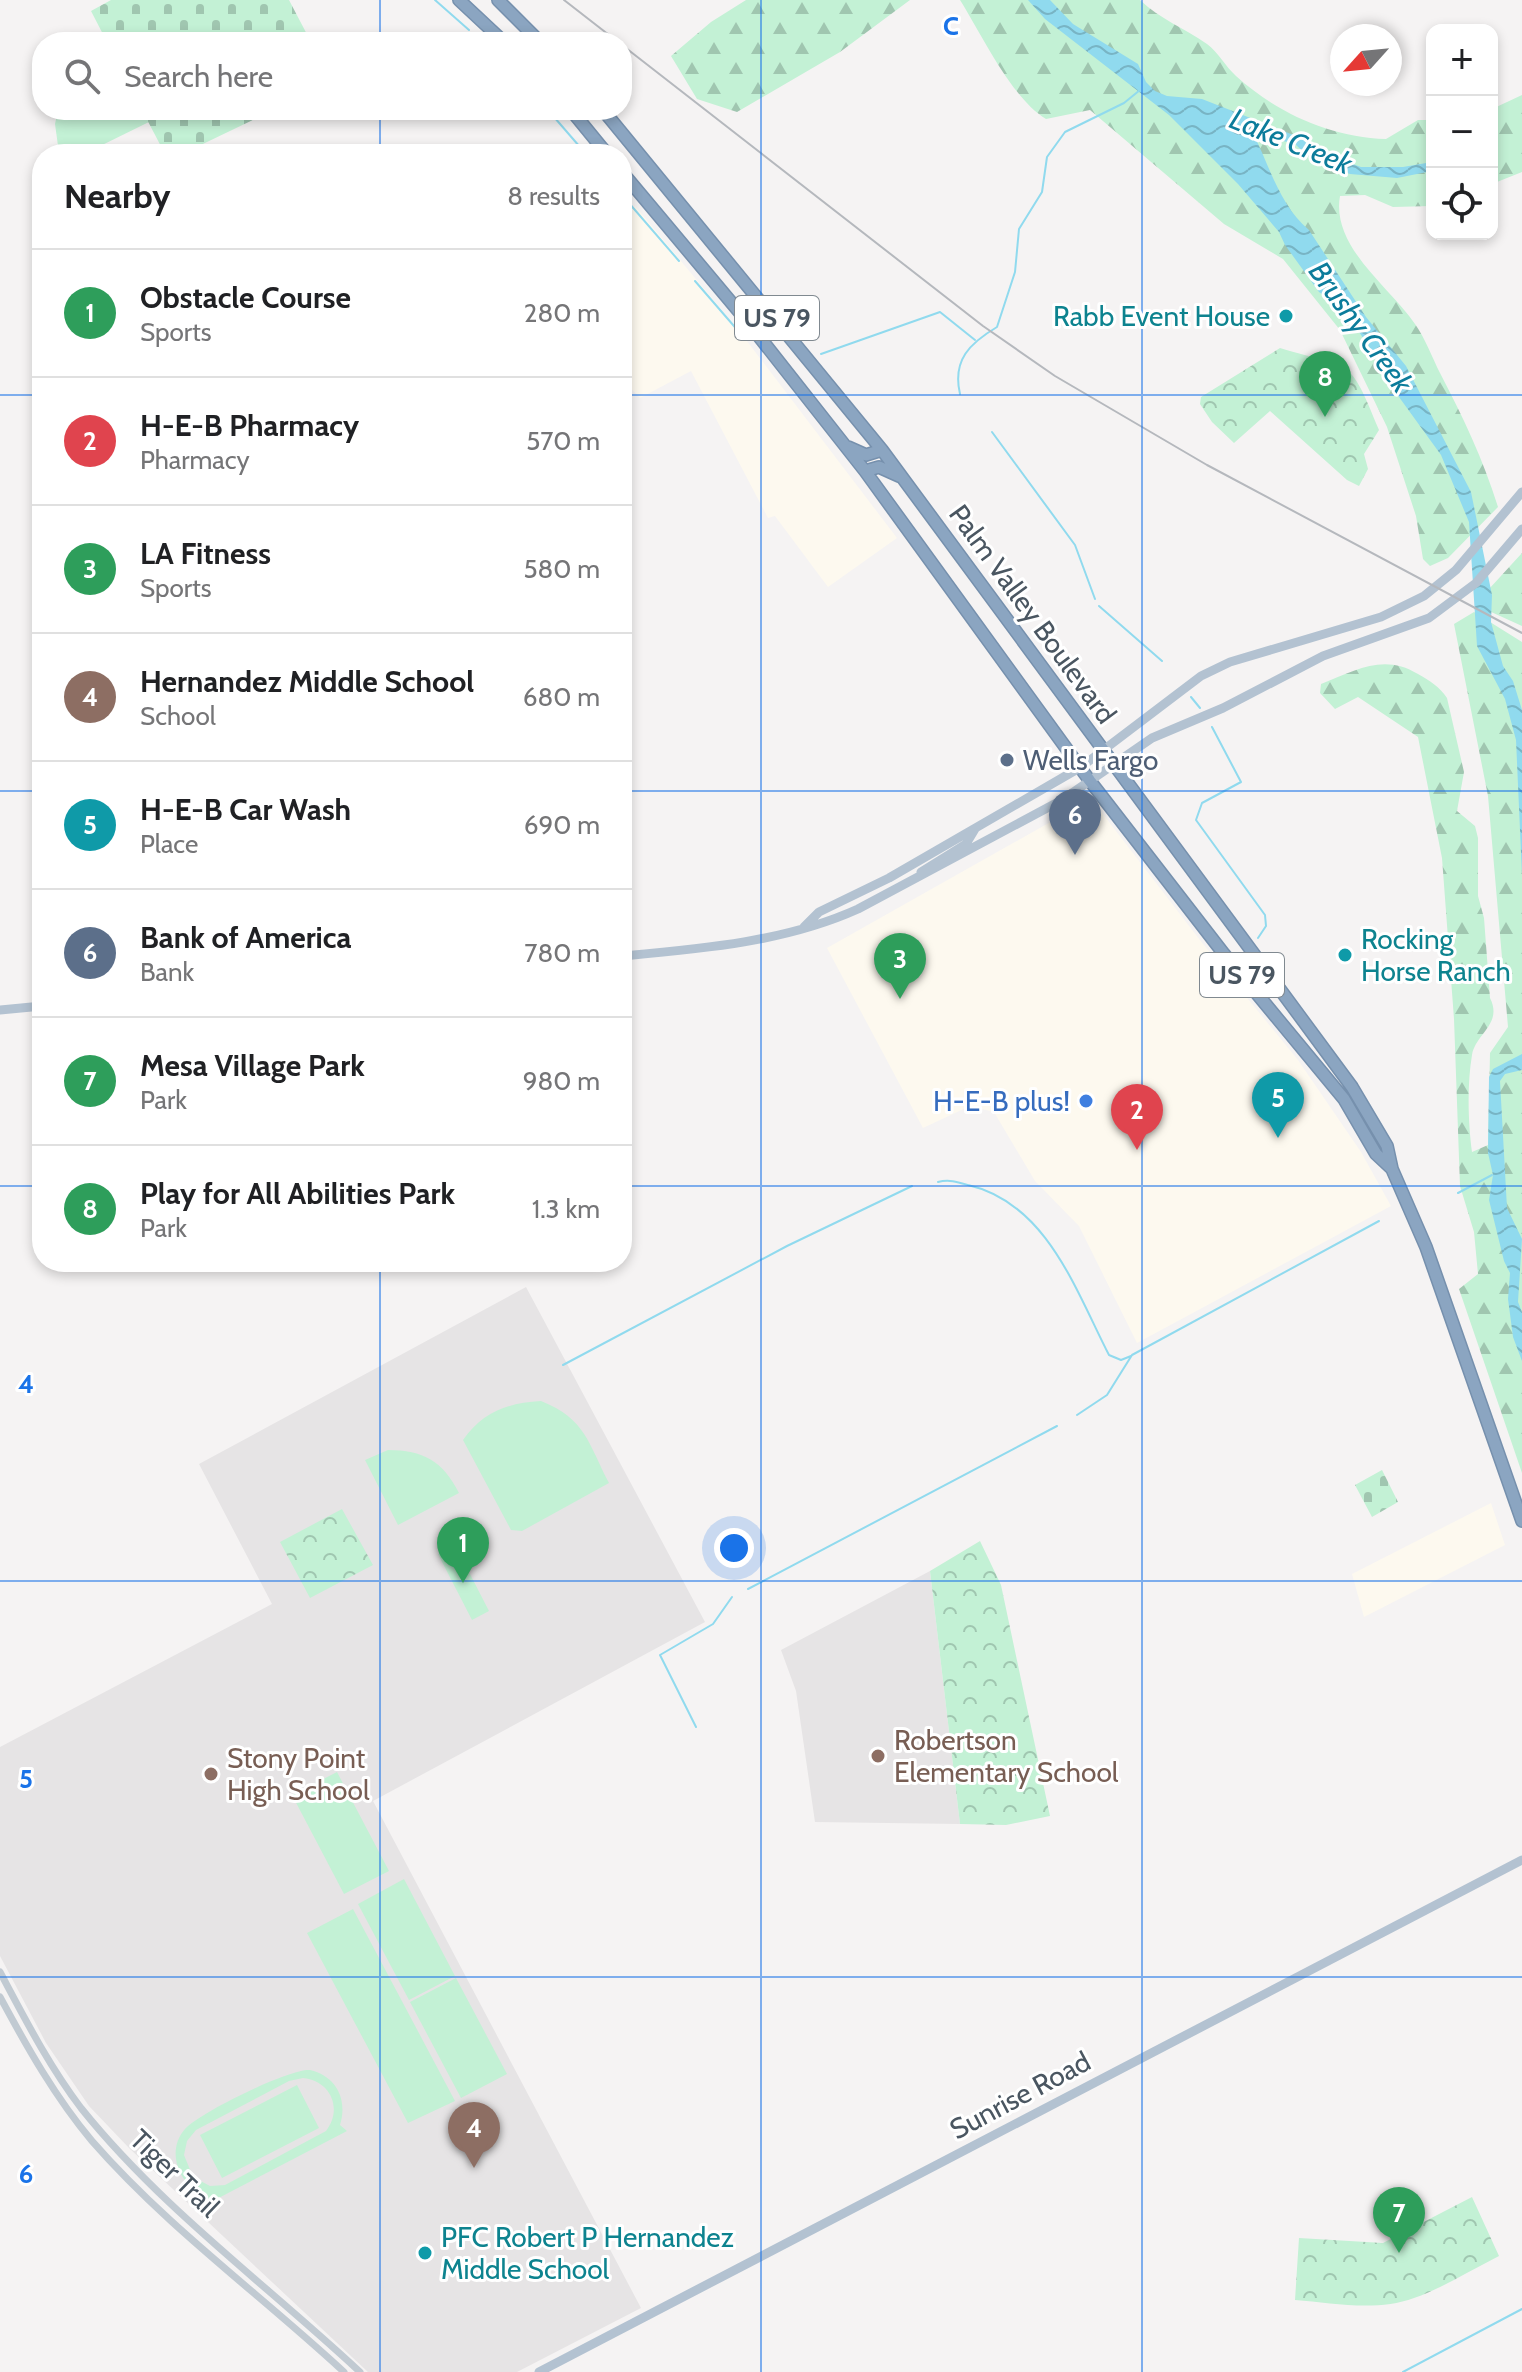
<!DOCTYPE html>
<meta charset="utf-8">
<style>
:root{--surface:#fff;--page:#f2f2f2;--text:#202124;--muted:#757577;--line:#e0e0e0;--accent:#d93025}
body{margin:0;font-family:Cabin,sans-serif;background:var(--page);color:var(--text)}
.controls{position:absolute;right:24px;top:24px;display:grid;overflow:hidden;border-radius:16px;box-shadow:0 4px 12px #0003}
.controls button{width:72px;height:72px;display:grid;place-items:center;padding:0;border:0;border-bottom:2px solid var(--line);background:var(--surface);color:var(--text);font:40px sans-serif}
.compass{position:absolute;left:1330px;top:24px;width:72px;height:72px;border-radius:50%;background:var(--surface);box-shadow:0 4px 12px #0003;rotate:243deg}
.you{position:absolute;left:734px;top:1548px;width:28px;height:28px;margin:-20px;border:6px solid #fff;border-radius:50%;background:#1a73e8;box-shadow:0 0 0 12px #1a73e833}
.badge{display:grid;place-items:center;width:52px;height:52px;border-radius:50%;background:var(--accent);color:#fff;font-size:26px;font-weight:700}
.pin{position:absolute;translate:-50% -66px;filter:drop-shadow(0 2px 4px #0008)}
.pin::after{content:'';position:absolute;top:42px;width:28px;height:24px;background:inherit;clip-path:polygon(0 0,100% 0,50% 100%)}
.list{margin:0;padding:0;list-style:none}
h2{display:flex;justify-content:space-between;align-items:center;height:104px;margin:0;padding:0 32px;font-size:34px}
h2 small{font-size:26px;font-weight:400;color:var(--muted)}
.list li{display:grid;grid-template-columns:52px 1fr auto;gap:24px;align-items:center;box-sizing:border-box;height:128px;padding:0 32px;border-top:2px solid var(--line)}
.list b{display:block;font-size:30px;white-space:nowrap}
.list p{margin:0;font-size:26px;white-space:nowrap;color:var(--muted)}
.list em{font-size:26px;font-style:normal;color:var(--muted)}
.icon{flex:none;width:44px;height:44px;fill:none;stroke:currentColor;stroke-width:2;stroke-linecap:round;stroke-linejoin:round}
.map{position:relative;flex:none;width:1522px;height:2372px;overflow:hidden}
.search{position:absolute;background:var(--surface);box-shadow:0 4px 12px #0003;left:32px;top:32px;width:600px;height:88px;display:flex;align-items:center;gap:20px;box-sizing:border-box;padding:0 28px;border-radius:32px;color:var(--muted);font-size:30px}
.panel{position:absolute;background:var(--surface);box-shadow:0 4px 12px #0003;left:32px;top:144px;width:600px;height:1128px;border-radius:32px}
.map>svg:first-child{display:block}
</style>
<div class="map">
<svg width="1522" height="2372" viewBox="0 0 1522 2372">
<defs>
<pattern id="forest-firs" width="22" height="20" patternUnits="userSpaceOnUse" patternTransform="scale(2)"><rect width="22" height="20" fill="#c3f1d5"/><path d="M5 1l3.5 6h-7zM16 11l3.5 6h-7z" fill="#a0c6b0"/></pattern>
<pattern id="cemetery-stones" width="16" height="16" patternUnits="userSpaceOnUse" patternTransform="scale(2)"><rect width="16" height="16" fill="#c3f1d5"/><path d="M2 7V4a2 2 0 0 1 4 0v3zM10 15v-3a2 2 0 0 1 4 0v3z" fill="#a0c6b0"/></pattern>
<pattern id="park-crowns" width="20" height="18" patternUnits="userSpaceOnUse" patternTransform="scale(2)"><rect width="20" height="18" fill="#c3f1d5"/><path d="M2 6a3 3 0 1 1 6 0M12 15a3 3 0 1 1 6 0" fill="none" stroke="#a0c6b0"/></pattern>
<pattern id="water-waves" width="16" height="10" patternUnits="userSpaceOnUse" patternTransform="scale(2)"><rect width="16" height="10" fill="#90daee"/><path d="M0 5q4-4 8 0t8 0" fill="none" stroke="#78b4c4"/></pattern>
</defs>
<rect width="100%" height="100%" fill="#f5f3f3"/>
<path fill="#fdf9ef" d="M635 206 740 332 897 538 828 587 775 516 768 518 691 371 640 398 622 379V217Z
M1077 807 1099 809 1203 944 1298 1060 1361 1152 1391 1206 1137 1343 1079 1226 1035 1181 994 1112 970 1106 923 1128 827 948Z
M1491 1503 1505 1545 1364 1617 1352 1574Z"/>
<path fill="#e6e4e5" d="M526 1287 705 1622 373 1801 641 2308 517 2372H368L129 2148 89 2106 46 2043 0 1956V1747L272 1604 199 1464Z
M930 1571 960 1824 815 1822 796 1691 781 1650Z"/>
<path fill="#c3f1d5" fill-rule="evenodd" d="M58 110H142L149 122 90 151 59 153 55 124Z
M541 1401C586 1419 588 1443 609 1483L522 1531 511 1530 463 1440C483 1412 507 1403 541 1401Z
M388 1450C423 1450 443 1461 459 1493L398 1525 365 1460Z
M455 1545 489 1611 472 1620 438 1554Z
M337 1772 389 1871 344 1894 292 1795Z
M404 1879 455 1976 409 2000 358 1904Z
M353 1909 455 2101 408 2123 307 1933Z
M456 1978 507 2074 461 2098 410 2002Z
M310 2070C336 2076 348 2099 340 2125L347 2131 209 2203 207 2194C194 2189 184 2183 179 2170 173 2156 175 2140 185 2129 199 2113 290 2068 310 2070ZM303 2078C331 2081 343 2109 326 2131L225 2185 210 2186 193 2177 184 2155 187 2141 196 2130 289 2081Z
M297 2085 319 2128 222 2178 200 2135Z"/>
<path fill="url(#forest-firs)" d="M746 0H910L840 52 737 112 697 99 671 56 711 22Z
M960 0H1140C1160 19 1184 28 1207 44 1218 52 1225 66 1236 76 1277 113 1330 137 1386 139L1418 120H1432V206L1393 207 1365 195 1340 196C1331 247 1390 287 1415 324 1425 338 1432 357 1440 373 1463 417 1483 459 1498 507L1448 558 1430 566 1423 559 1416 516 1387 427 1340 330 1283 259 1224 224 1090 110 1046 119C1012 99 982 35 960 0Z
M1522 95V172L1492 184V109Z
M1522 553V626L1489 611V589Z
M1474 612 1522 642V1473L1459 1289 1478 1274 1474 1232 1460 1186 1454 1019 1442 858 1418 737 1358 697 1335 709 1320 693 1321 684C1356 670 1384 653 1418 674 1430 681 1439 686 1447 698L1464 772 1457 811 1475 826 1478 838V896L1484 918 1490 998C1503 1024 1476 1033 1472 1055 1467 1084 1468 1123 1472 1152L1488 1145 1490 1053 1508 1027 1488 796 1454 624Z"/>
<path fill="url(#cemetery-stones)" d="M111 0H289L311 42H107L91 11Z
M142 110H274L182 154H165Z
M1382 1470 1398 1502 1372 1517 1355 1485Z"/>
<path fill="url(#park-crowns)" d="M1280 348C1352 370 1348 353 1379 430L1364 454 1368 469 1359 486 1347 480 1270 411 1234 443 1212 422 1200 404 1201 397Z
M342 1509 373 1565 310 1598 280 1542Z
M980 1541 1001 1585 1050 1816 1006 1825 960 1824 930 1571Z
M1472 2197 1499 2256C1471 2270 1443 2288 1414 2298 1377 2312 1333 2303 1295 2300L1299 2238 1383 2243Z"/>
<path fill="url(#water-waves)" d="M1028 0H1050L1073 24 1138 64 1146 82 1155 91 1167 96 1202 99 1301 138 1319 152 1361 167H1403L1432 162V171L1397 178 1350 174 1314 162 1295 144 1253 133C1269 165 1280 206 1309 230L1366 317 1406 366 1471 492 1492 595 1491 622 1503 666 1513 681 1522 710V875L1516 740 1505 699 1477 646 1469 522 1441 455 1391 386 1387 373 1344 310 1319 292 1285 245 1279 232 1238 184 1169 115 1045 19Z
M1522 1054V1070L1505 1074 1500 1081 1507 1208 1522 1239 1518 1302 1522 1312V1361L1513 1337 1508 1299 1510 1273 1504 1261 1489 1200 1493 1175 1488 1153 1489 1077 1493 1069Z"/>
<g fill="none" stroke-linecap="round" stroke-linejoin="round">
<path stroke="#90daee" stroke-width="2" d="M435 0 469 30
M548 110 586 154
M622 195 679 261
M695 281 740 333
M821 354 940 312 975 340
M960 394C952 360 970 343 997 327L1015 272 1019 229 1042 192 1047 157 1065 132 1124 103 1140 90
M992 432 1075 545 1095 599
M1099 606 1162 661
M1191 697 1200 708
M1212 727 1241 782 1202 803 1196 820 1265 915 1266 926 1258 938
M938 1182C949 1179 958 1182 968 1185 1047 1203 1076 1291 1109 1355L1121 1360 1131 1356
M1458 1193 1492 1175
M563 1365 787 1246 912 1186
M1077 1415 1107 1395 1132 1355 1379 1221
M748 1589 1057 1426
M696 1727 660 1655 713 1624 732 1597
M1403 2372 1522 2309"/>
<g stroke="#7690ad" stroke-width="14">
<path id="highway" d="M459 0 504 42
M498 0 540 42
M571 110 607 154
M603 110 882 450 1352 1087 1387 1146 1392 1169 1426 1247 1522 1521
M622 172 746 320 865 471 1090 781 1224 954 1344 1099 1376 1154 1391 1168
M848 447 866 455 882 450
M865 471 879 467 899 476"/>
</g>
<path stroke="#c1cad2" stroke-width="7" d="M0 1972C25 2019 49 2066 81 2108 161 2208 267 2285 360 2372
M0 1997C27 2047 55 2097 92 2141 167 2227 261 2295 344 2372"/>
<path stroke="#b3c2d1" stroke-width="9" d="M921 872 966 844 975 829
M804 927 819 912 889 878 1081 767 1201 676 1230 662 1381 617 1424 596 1456 570 1522 492
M622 956C701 949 785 942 858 909L1062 800 1152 738 1223 708 1323 656 1429 618 1476 583 1522 529
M0 1010 42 1006
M539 2372 1522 1860"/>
<use href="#highway" stroke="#8ba5c1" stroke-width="11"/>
<path stroke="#b5b8bd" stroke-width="2" d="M564 0 618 42
M622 45 983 326 1055 376 1207 465 1522 633"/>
</g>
<path fill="none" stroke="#1a73e8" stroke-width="2" stroke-opacity="0.55" d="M380 0V42M761 0V2372M1142 0V2372M380 110V154M0 395H42M622 395H1522M0 791H42M622 791H1522M0 1186H42M622 1186H1522M380 1262V2372M0 1581H1522M0 1977H1522"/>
<g fill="#0f9aa8" stroke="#fff" stroke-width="3">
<circle cx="1286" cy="316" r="8"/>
<circle cx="1345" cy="955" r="8"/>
<circle cx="425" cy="2253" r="8"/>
</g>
<circle fill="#5c6f8a" stroke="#fff" stroke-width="3" cx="1007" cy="760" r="8"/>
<circle fill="#3f7fe0" stroke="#fff" stroke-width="3" cx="1086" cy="1101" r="8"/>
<g fill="#8d6e63" stroke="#fff" stroke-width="3">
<circle cx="878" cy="1756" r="8"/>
<circle cx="211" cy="1774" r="8"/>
</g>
<g text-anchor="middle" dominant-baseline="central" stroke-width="6" stroke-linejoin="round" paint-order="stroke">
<g fill="#fff" stroke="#808990" stroke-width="2">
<rect x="735" y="296" width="84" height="44" rx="6"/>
<rect x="1200" y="953" width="84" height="44" rx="6"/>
</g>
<g font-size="26" font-weight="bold" fill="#4a5661">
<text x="777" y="318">US 79</text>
<text x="1242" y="975">US 79</text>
</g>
<g font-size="28" fill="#0d838f" stroke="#fff" text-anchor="start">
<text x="1270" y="316" text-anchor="end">Rabb Event House</text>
<text x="1361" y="939">Rocking<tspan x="1361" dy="32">Horse Ranch</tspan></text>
<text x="441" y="2237">PFC Robert P Hernandez<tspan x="441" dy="32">Middle School</tspan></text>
</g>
<g font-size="28" fill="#4a5661" stroke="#fff">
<text transform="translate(1033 614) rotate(54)">Palm Valley Boulevard</text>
<text transform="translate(1020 2095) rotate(-28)">Sunrise Road</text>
<text transform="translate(175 2173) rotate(44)">Tiger Trail</text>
</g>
<g font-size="28" fill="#4e5e75" stroke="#fff" text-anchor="start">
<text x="1023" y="760">Wells Fargo</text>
</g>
<g font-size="28" fill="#366cbe" stroke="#fff" text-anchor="end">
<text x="1070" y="1101">H-E-B plus!</text>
</g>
<g font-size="28" fill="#785e54" stroke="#fff" text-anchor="start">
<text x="894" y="1740">Robertson<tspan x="894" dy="32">Elementary School</tspan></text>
<text x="227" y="1758">Stony Point<tspan x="227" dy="32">High School</tspan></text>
</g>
<g font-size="30" font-style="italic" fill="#0c7c9b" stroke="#fff">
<text transform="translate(1291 141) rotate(22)">Lake Creek</text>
<text transform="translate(1361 327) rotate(54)">Brushy Creek</text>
</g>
</g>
<g font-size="26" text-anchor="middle" font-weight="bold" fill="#1a73e8" stroke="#fff" stroke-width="6" stroke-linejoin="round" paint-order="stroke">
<text x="951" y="35">C</text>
<text x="26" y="1393">4</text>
<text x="26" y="1788">5</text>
<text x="26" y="2183">6</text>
</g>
</svg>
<div class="controls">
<button>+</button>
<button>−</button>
<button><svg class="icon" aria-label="locate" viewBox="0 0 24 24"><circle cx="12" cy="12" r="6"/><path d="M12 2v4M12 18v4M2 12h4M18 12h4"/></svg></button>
</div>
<svg class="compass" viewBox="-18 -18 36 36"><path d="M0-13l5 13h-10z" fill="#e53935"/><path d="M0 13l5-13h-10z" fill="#757577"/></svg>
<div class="you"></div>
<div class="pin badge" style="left:463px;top:1583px;background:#2e9e5b">1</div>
<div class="pin badge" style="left:1137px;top:1150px;background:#e0444e">2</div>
<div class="pin badge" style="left:900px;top:999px;background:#2e9e5b">3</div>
<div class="pin badge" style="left:474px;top:2168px;background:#8d6e63">4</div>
<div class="pin badge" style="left:1278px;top:1138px;background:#0f9aa8">5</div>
<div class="pin badge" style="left:1075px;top:855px;background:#5c6f8a">6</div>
<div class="pin badge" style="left:1399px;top:2253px;background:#2e9e5b">7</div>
<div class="pin badge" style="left:1325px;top:417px;background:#2e9e5b">8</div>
<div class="search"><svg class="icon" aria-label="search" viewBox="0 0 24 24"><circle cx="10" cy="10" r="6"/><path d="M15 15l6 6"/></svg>Search here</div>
<section class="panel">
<h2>Nearby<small>8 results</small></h2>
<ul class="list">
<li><span class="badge" style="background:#2e9e5b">1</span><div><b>Obstacle Course</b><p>Sports</p></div><em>280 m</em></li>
<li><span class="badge" style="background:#e0444e">2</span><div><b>H-E-B Pharmacy</b><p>Pharmacy</p></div><em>570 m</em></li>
<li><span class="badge" style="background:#2e9e5b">3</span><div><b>LA Fitness</b><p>Sports</p></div><em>580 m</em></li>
<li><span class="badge" style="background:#8d6e63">4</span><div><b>Hernandez Middle School</b><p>School</p></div><em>680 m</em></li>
<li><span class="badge" style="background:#0f9aa8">5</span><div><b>H-E-B Car Wash</b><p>Place</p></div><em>690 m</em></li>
<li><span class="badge" style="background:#5c6f8a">6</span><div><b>Bank of America</b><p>Bank</p></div><em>780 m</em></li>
<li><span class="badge" style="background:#2e9e5b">7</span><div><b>Mesa Village Park</b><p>Park</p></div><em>980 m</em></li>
<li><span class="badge" style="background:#2e9e5b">8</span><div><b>Play for All Abilities Park</b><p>Park</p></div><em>1.3 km</em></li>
</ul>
</section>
</div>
